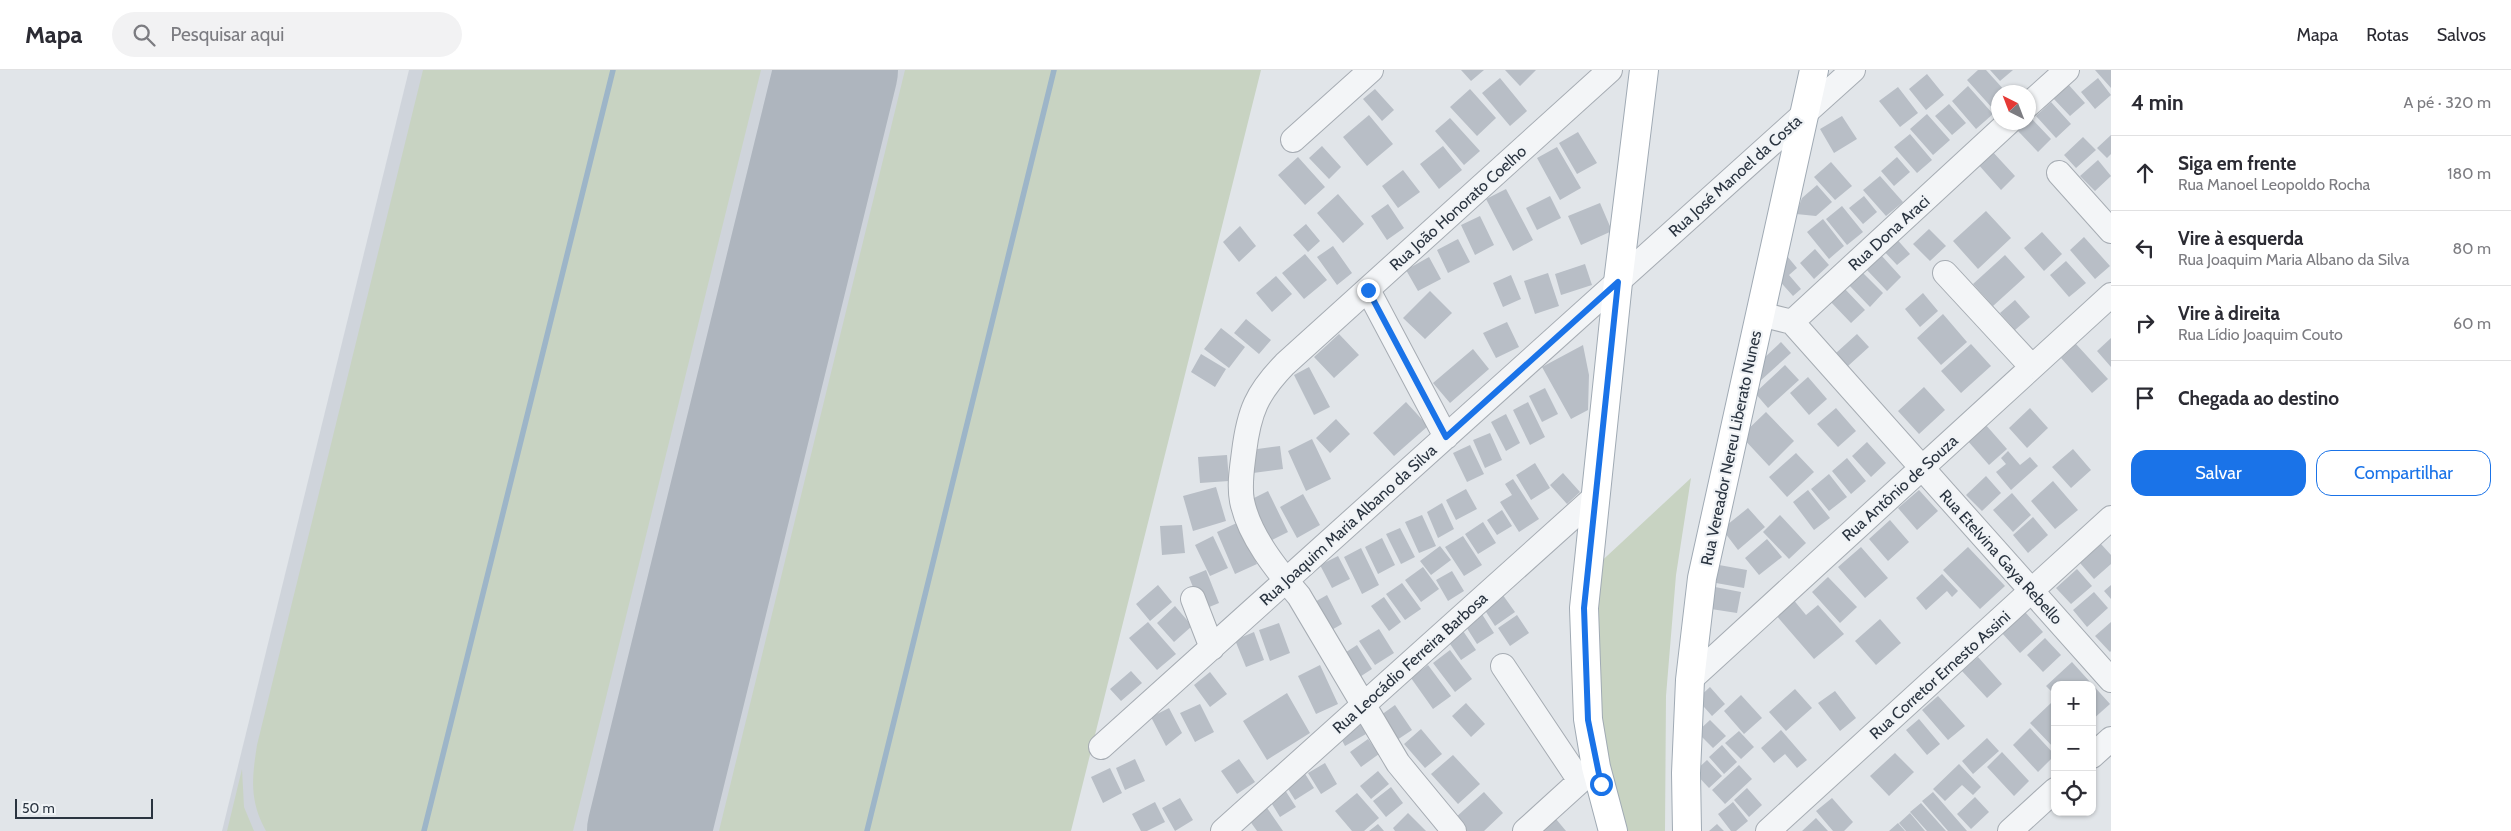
<!DOCTYPE html>
<html lang="pt">
<meta charset="utf-8">
<style>
:root{--surface:#fff;--page:#f2f2f3;--text:#2b2b33;--muted:#7c7c81;--line:#e1e1e2;--accent:#1a73e8}
body{margin:0;font-family:Cabin,sans-serif;background:var(--page);color:var(--text)}
.controls{position:absolute;right:15px;bottom:15px;display:grid;overflow:hidden;border-radius:10px;box-shadow:0 1px 4px #0004}
.controls button{width:45px;height:45px;display:grid;place-items:center;padding:0;border:0;border-bottom:1px solid var(--line);background:var(--surface);color:var(--text);font:25px sans-serif}
.compass{position:absolute;left:1991px;top:15px;width:45px;height:45px;border-radius:50%;background:var(--surface);box-shadow:0 1px 4px #0004;rotate:318deg}
.scale{position:absolute;left:15px;bottom:12px;width:138px;box-sizing:border-box;padding-left:5px;border:2px solid #2a3440;border-top:0;font-size:14px;line-height:18px;white-space:nowrap;color:#2a3440;-webkit-text-stroke:4px #f0f3f6;paint-order:stroke}
.stop{position:absolute;width:15px;height:15px;margin:-11px;border:4px solid #1a73e8;border-radius:50%;background:#fff}
.stop.end{background:#1a73e8;border-color:#fff;box-shadow:0 1px 5px #0008}
.list{margin:0;padding:0;list-style:none}
h2{display:flex;justify-content:space-between;align-items:center;height:65px;margin:0;padding:0 20px;font-size:21px}
h2 small{font-size:16px;font-weight:400;color:var(--muted)}
.list li{display:grid;grid-template-columns:32px 1fr auto;gap:15px;align-items:center;box-sizing:border-box;height:75px;padding:0 20px;border-top:1px solid var(--line)}
.list b{display:block;font-size:19px;white-space:nowrap}
.list p{margin:0;font-size:16px;white-space:nowrap;color:var(--muted)}
.list em{font-size:16px;font-style:normal;color:var(--muted)}
.actions{display:flex;gap:10px;padding:15px 20px}
.actions a{flex:1;padding:11px 0;border:1px solid var(--accent);border-radius:15px;text-align:center;font-size:18px;color:var(--accent)}
.actions .main{background:var(--accent);color:#fff}
.icon{flex:none;width:28px;height:28px;fill:none;stroke:currentColor;stroke-width:2;stroke-linecap:round;stroke-linejoin:round}
.map{position:relative;flex:none;width:2111px;height:761px;overflow:hidden}
header{display:flex;align-items:center;gap:30px;box-sizing:border-box;height:70px;padding:0 25px;background:var(--surface);border-bottom:1px solid var(--line)}
header strong{font-size:24px}
nav{display:flex;gap:28px;margin-inline-start:auto;font-size:18px}
.search{width:350px;height:45px;background:var(--page);display:flex;align-items:center;gap:12px;box-sizing:border-box;padding:0 18px;border-radius:28px;color:var(--muted);font-size:19px}
main{display:flex}
aside{flex:1;background:var(--surface)}
.map>svg:first-child{display:block}
</style>
<header>
<strong>Mapa</strong>
<div class="search"><svg class="icon" aria-label="search" viewBox="0 0 24 24"><circle cx="10" cy="10" r="6"/><path d="M15 15l6 6"/></svg>Pesquisar aqui</div>
<nav><a>Mapa</a><a>Rotas</a><a>Salvos</a></nav>
</header>
<main>
<div class="map">
<svg width="2111" height="761" viewBox="0 0 2111 761">
<rect width="100%" height="100%" fill="#e1e5e9"/>
<path fill="#cfd4db" d="M409 0H1259L1069 761H222Z"/>
<path fill="#c8d3c2" d="M423 0H761L573 761H266C249 730 252 708 257 675Z
M905 0H1261L1071 761H719Z
M1691 408 1676 505 1666 626 1665 761H1623L1597 641 1593 499Z
M242 699 244 737 254 761H227Z"/>
<g fill="none" stroke-linecap="round" stroke-linejoin="round">
<path stroke="#9db5c8" stroke-width="5.5" d="M424 761 613 0
M867 761 1054 0"/>
<path stroke="#aeb5be" stroke-width="124" d="M649 761 836 0"/>
</g>
<path fill="#b8bec6" d="M1461 0H1484L1471 11Z
M1505 0H1536L1520 16Z
M1978 0H1986L2006 22H1998V36L1994 40 1967 10Z
M1990 0H2013L2000 11Z
M2095 0H2111V18Z
M1927 4 1944 25 1926 40 1909 19Z
M1500 8 1527 41 1510 56 1482 23Z
M2098 8 2111 25 2095 39 2081 22Z
M2067 13 2085 33 2070 46 2052 27Z
M1968 16 1993 44 1976 59 1952 31Z
M1898 17 1918 43 1900 57 1879 31Z
M1375 19 1394 40 1382 51 1363 29Z
M1470 19 1496 48 1477 66 1450 37Z
M2051 32 2071 54 2056 68 2036 46Z
M1949 34 1966 53 1952 65 1935 46Z
M1927 44 1950 70 1933 85 1910 59Z
M1369 45 1393 74 1367 96 1343 67Z
M1842 46 1857 69 1834 83 1820 59Z
M1450 48 1480 81 1464 95 1435 61Z
M2031 48 2051 69 2038 82 2018 61Z
M1578 62 1597 93 1577 104 1559 73Z
M1910 64 1932 90 1917 103 1894 77Z
M2111 65V84L2107 88 2097 78Z
M2083 67 2096 80 2076 98 2064 85Z
M1322 76 1341 97 1329 109 1309 88Z
M1443 76 1462 100 1439 119 1420 94Z
M1557 77 1581 118 1560 130 1537 88Z
M1991 80 2015 106 2001 120 1977 93Z
M1298 87 1325 117 1305 135 1278 105Z
M1897 87 1910 102 1894 116 1881 101Z
M2098 90 2111 106 2095 121 2080 106Z
M1831 92 1852 116 1835 130 1814 107Z
M1403 100 1420 122 1398 138 1382 116Z
M1880 106 1903 132 1886 146 1863 120Z
M1817 115 1832 132 1816 146 1796 144 1802 128Z
M1506 119 1533 170 1513 181 1486 129Z
M1338 124 1364 154 1343 173 1317 143Z
M1550 126 1561 148 1537 160 1526 138Z
M1864 126 1877 142 1863 154 1849 138Z
M1600 133 1612 161 1581 175 1568 146Z
M1388 134 1404 158 1387 170 1371 146Z
M1842 136 1863 162 1847 175 1826 149Z
M1986 141 2011 168 1978 199 1953 171Z
M1480 146 1494 175 1475 185 1461 155Z
M1823 149 1844 176 1829 189 1807 162Z
M1306 154 1320 171 1308 182 1293 165Z
M1240 156 1256 176 1239 192 1223 172Z
M1929 159 1946 176 1930 191 1913 174Z
M2042 162 2062 184 2044 201 2024 178Z
M1894 166 1910 184 1897 195 1881 178Z
M2084 167 2110 196 2095 209 2070 180Z
M1458 169 1470 192 1448 203 1437 180Z
M1333 176 1352 203 1337 215 1317 187Z
M1815 179 1829 195 1814 209 1800 193Z
M1782 180 1797 198 1789 205 1801 219 1793 226 1776 207Z
M1305 184 1327 210 1304 229 1282 203Z
M1881 185 1901 207 1887 221 1866 199Z
M2005 185 2025 207 1993 236 1973 214Z
M1429 187 1441 209 1418 221 1406 200Z
M2066 191 2086 213 2069 227 2050 205Z
M1585 194 1592 215 1561 225 1555 204Z
M1861 201 1883 223 1870 237 1848 214Z
M1548 203 1559 236 1535 244 1524 211Z
M1511 205 1521 229 1503 237 1493 213Z
M1276 206 1292 224 1272 242 1256 223Z
M1843 217 1865 240 1851 253 1829 230Z
M1430 221 1452 243 1425 269 1403 248Z
M1923 223 1938 241 1920 257 1905 239Z
M2015 230 2030 247 2015 260 2000 243Z
M1943 244 1967 272 1941 295 1917 268Z
M1246 249 1271 270 1259 284 1234 263Z
M1507 252 1519 277 1496 288 1483 263Z
M1221 258 1245 277 1229 298 1204 279Z
M1339 264 1359 285 1334 308 1314 287Z
M1857 264 1869 277 1848 296 1836 283Z
M2111 268V297L2097 281Z
M1781 272 1791 283 1759 312 1763 289Z
M1971 274 1991 296 1961 323 1941 301Z
M2076 274 2108 309 2092 323 2061 288Z
M1583 275 1589 305 1588 340 1571 349 1542 297Z
M1473 279 1489 299 1450 333 1433 313Z
M1201 284 1226 299 1215 317 1191 302Z
M1785 295 1799 310 1768 338 1755 323Z
M1309 297 1330 337 1314 345 1294 305Z
M1808 307 1827 329 1809 345 1790 323Z
M1924 317 1945 340 1919 364 1898 341Z
M1545 318 1558 344 1542 352 1529 326Z
M1406 332 1428 356 1394 386 1373 363Z
M1528 332 1545 367 1530 375 1513 340Z
M1836 338 1856 361 1838 377 1817 354Z
M2030 338 2048 358 2027 378 2009 358Z
M1766 342 1794 371 1769 396 1741 366Z
M1506 344 1520 373 1506 381 1491 352Z
M1336 349 1350 364 1330 383 1316 368Z
M1985 354 2007 379 1989 395 1967 370Z
M1490 363 1502 390 1485 398 1473 370Z
M1312 369 1331 409 1306 421 1288 381Z
M1867 372 1886 393 1871 407 1852 386Z
M1470 375 1484 404 1467 412 1453 383Z
M1280 376 1283 399 1253 403 1250 380Z
M2073 379 2091 400 2071 418 2052 397Z
M2008 381 2020 395 2030 387 2038 396 2011 420 1996 402 2006 394 2001 388Z
M1796 383 1814 402 1787 427 1769 407Z
M1227 385 1229 411 1200 413 1198 387Z
M1847 388 1866 411 1851 424 1832 401Z
M1535 393 1550 418 1531 430 1516 405Z
M1563 403 1580 422 1567 434 1550 415Z
M1829 404 1847 427 1829 441 1811 419Z
M1986 406 2001 423 1982 441 1966 425Z
M1513 409 1539 449 1519 462 1500 432 1512 425 1505 414Z
M2053 411 2078 440 2055 459 2031 431Z
M1216 417 1226 451 1193 461 1183 426Z
M1466 419 1477 439 1456 450 1446 430Z
M1808 420 1830 448 1814 460 1793 432Z
M1919 420 1938 441 1917 460 1898 438Z
M1268 421 1288 462 1268 472 1248 431Z
M2012 423 2031 445 2013 462 1993 440Z
M1303 424 1320 455 1297 468 1280 437Z
M1442 433 1454 459 1438 468 1427 442Z
M1748 438 1765 457 1738 480 1722 459Z
M1502 440 1512 456 1497 465 1487 450Z
M1422 445 1436 476 1419 483 1405 452Z
M1780 445 1806 473 1789 489 1763 462Z
M2033 447 2048 465 2028 483 2013 465Z
M1890 450 1909 472 1888 491 1869 469Z
M1239 452 1257 494 1235 504 1217 462Z
M1483 452 1496 473 1478 484 1465 464Z
M1182 455 1185 483 1162 485 1160 456Z
M1400 458 1415 487 1401 494 1386 464Z
M1213 466 1228 498 1210 506 1195 475Z
M1463 466 1482 495 1464 506 1445 477Z
M1382 468 1395 495 1378 504 1365 477Z
M1767 469 1782 487 1759 505 1745 488Z
M2101 474 2111 485V494L2094 509 2080 493Z
M1440 476 1451 490 1431 505 1420 491Z
M1861 477 1888 508 1865 528 1838 497Z
M1968 477 2005 516 1980 539 1943 500Z
M1361 478 1379 515 1362 524 1344 487Z
M1338 486 1350 509 1332 518 1320 495Z
M1719 495 1747 500 1744 518 1716 513Z
M1423 497 1439 519 1421 532 1405 510Z
M2077 499 2092 516 2071 534 2056 518Z
M1206 500 1219 533 1202 540 1189 507Z
M1452 501 1464 521 1448 531 1436 510Z
M1942 504 1958 521 1952 527 1947 521 1926 540 1916 528Z
M1828 507 1857 537 1840 553 1812 522Z
M1402 513 1421 539 1405 550 1386 524Z
M1158 515 1172 532 1150 551 1136 534Z
M2111 515V529L2104 521Z
M1715 517 1741 522 1737 543 1711 539Z
M1500 521 1515 542 1495 556 1481 534Z
M2094 522 2108 538 2087 557 2073 540Z
M1327 525 1342 554 1328 562 1313 533Z
M1384 527 1401 552 1389 561 1371 536Z
M1792 528 1806 545 1818 535 1844 564 1814 589 1775 544Z
M1175 536 1192 556 1174 572 1157 553Z
M1480 541 1494 563 1477 574 1463 552Z
M2025 542 2043 562 2020 583 2002 563Z
M1517 545 1529 563 1510 576 1498 558Z
M1880 549 1901 573 1876 595 1855 571Z
M1148 552 1176 584 1157 600 1129 568Z
M2111 552V581L2110 582 2095 566Z
M1279 553 1290 583 1270 591 1259 560Z
M1461 558 1476 580 1461 590 1446 568Z
M1379 559 1394 583 1375 595 1359 571Z
M1254 562 1264 590 1246 597 1235 570Z
M2045 568 2061 585 2043 602 2027 585Z
M1357 575 1372 599 1355 610 1340 586Z
M1450 580 1472 609 1455 622 1433 593Z
M1978 587 2002 614 1987 628 1962 601Z
M2072 592 2110 634 2092 650V615H2055V625L2046 616Z
M1320 595 1338 634 1316 644 1298 606Z
M1428 595 1451 626 1433 639 1411 608Z
M1131 601 1142 613 1121 631 1110 619Z
M1210 602 1227 624 1210 637 1194 615Z
M1710 617 1725 634 1712 646 1697 629Z
M1795 619 1812 638 1786 661 1769 642Z
M1835 621 1856 648 1840 661 1818 633Z
M1287 623 1310 663 1267 690 1243 651Z
M1741 625 1762 648 1744 664 1724 641Z
M1938 626 1965 656 1948 670 1922 640Z
M1466 633 1485 654 1471 667 1452 646Z
M2051 633 2055 637V679L2030 653Z
M1200 634 1214 662 1195 672 1180 643Z
M1395 635 1412 660 1397 670 1381 645Z
M1169 638 1182 663 1166 676 1151 647Z
M1357 648 1366 664 1345 676 1336 659Z
M1919 649 1940 674 1927 685 1906 660Z
M1710 650 1726 666 1713 678 1697 662Z
M2030 658 2055 685 2038 702 2013 675Z
M1421 659 1442 684 1425 698 1404 674Z
M1781 660 1807 690 1797 698 1785 684 1774 693 1761 678Z
M1739 661 1754 677 1741 689 1725 673Z
M1987 668 1999 681 1973 704 1962 691Z
M1368 669 1379 684 1361 697 1350 682Z
M1722 675 1737 692 1724 704 1709 687Z
M2002 682 2029 711 2014 726 1987 697Z
M1895 683 1914 702 1889 726 1870 706Z
M1453 685 1480 714 1458 734 1431 704Z
M1135 689 1145 711 1125 720 1116 698Z
M1239 689 1255 712 1237 724 1221 701Z
M1707 690 1722 706 1709 718 1694 702Z
M1325 693 1337 714 1321 724 1308 703Z
M1959 694 1981 717 1973 725 1962 715 1945 731 1933 719Z
M1739 695 1752 709 1725 734 1712 720Z
M1110 698 1122 723 1103 733 1091 707Z
M1302 699 1314 718 1295 730 1283 711Z
M1378 701 1389 714 1371 729 1360 716Z
M1283 717 1296 737 1280 747 1267 726Z
M1391 717 1403 733 1386 747 1373 731Z
M1747 718 1762 735 1749 747 1734 730Z
M1484 722 1503 743 1484 761H1467L1455 748Z
M1933 722 1967 761H1948L1922 731Z
M1357 723 1379 748 1364 761H1352L1335 741Z
M1975 727 1989 742 1971 759 1957 744Z
M1180 728 1193 750 1175 761 1162 738Z
M1832 728 1853 752 1844 761H1833L1816 741Z
M1155 732 1165 752 1147 761H1141L1132 744Z
M1733 732 1748 751 1736 761H1731L1718 744Z
M1921 733 1946 761H1927L1910 742Z
M1265 735 1283 761H1257L1247 747Z
M1408 743 1426 761H1395L1393 758Z
M1910 743 1925 761H1906L1899 753Z
M1816 748 1828 761H1802Z
M1556 749 1566 761H1543Z
M1898 753 1905 761H1889Z
M1378 754 1384 761H1369Z
M1717 754 1724 761H1709Z"/>
<g fill="none" stroke-linecap="round" stroke-linejoin="round">
<g stroke="#a6acb3" stroke-width="26">
<path id="minor" d="M2028 35 2067 0
M1293 70 1371 0
M2059 103 2111 161
M1945 203 2032 297
M1368 220 1446 367
M1760 244 1792 252 2009 52
M1792 252 2111 610
M1193 529 1212 578
M1503 596 1580 711
M1690 610 2111 225
M1101 677 1853 0
M2092 686 2111 669
M1223 761 1596 426
M1454 761 1398 693 1299 526C1277 500 1249 466 1242 431 1239 415 1242 398 1244 382 1249 341 1257 323 1285 294L1610 0
M1525 761 1590 702
M1768 761 2111 448
M2010 761 2055 720"/>
</g>
<g stroke="#a0aab4" stroke-width="30">
<path id="major" d="M1613 761 1596 697 1588 649 1584 538 1618 212 1644 0
M1687 761 1686 703 1690 610 1702 508 1814 0"/>
</g>
<use href="#minor" stroke="#f3f5f7" stroke-width="24"/>
<use href="#major" stroke="#fff" stroke-width="28"/>
</g>
<g fill="none" stroke-linecap="round" stroke-linejoin="round">
<path stroke="#1a73e8" stroke-width="6" d="M1368 220 1446 367 1618 212 1584 538 1588 650 1601 714"/>
</g>
<g text-anchor="middle" dominant-baseline="central" stroke-width="4.5" stroke-linejoin="round" paint-order="stroke">
<g font-size="16" fill="#2a3440" stroke="#f0f3f6">
<text transform="translate(1735 106) rotate(-42)">Rua José Manoel da Costa</text>
<text transform="translate(1458 138) rotate(-42)">Rua João Honorato Coelho</text>
<text transform="translate(1889 163) rotate(-42)">Rua Dona Araci</text>
<text transform="translate(1731 378) rotate(-78)">Rua Vereador Nereu Liberato Nunes</text>
<text transform="translate(1900 418) rotate(-42)">Rua Antônio de Souza</text>
<text transform="translate(1348 455) rotate(-42)">Rua Joaquim Maria Albano da Silva</text>
<text transform="translate(2001 487) rotate(48)">Rua Etelvina Gaya Rebello</text>
<text transform="translate(1410 593) rotate(-42)">Rua Leocádio Ferreira Barbosa</text>
<text transform="translate(1940 605) rotate(-42)">Rua Corretor Ernesto Assini</text>
</g>
</g>
</svg>
<div class="controls">
<button>+</button>
<button>−</button>
<button><svg class="icon" aria-label="locate" viewBox="0 0 24 24"><circle cx="12" cy="12" r="6"/><path d="M12 2v4M12 18v4M2 12h4M18 12h4"/></svg></button>
</div>
<svg class="compass" viewBox="-18 -18 36 36"><path d="M0-13l5 13h-10z" fill="#e53935"/><path d="M0 13l5-13h-10z" fill="#7c7c81"/></svg>
<div class="scale">50 m</div>
<div class="stop" style="left:1601px;top:714px"></div>
<div class="stop end" style="left:1368px;top:220px"></div>
</div>
<aside>
<h2>4 min<small>A pé · 320 m</small></h2>
<ul class="list">
<li><svg class="icon" aria-label="ahead" viewBox="0 0 24 24"><path d="M12 20V5M6 11l6-6 6 6"/></svg><div><b>Siga em frente</b><p>Rua Manoel Leopoldo Rocha</p></div><em>180 m</em></li>
<li><svg class="icon" aria-label="left" viewBox="0 0 24 24"><path d="M17 20v-9H6M10 6l-5 5 5 5"/></svg><div><b>Vire à esquerda</b><p>Rua Joaquim Maria Albano da Silva</p></div><em>80 m</em></li>
<li><svg class="icon" aria-label="right" viewBox="0 0 24 24"><path d="M7 20v-9h11M14 6l5 5-5 5"/></svg><div><b>Vire à direita</b><p>Rua Lídio Joaquim Couto</p></div><em>60 m</em></li>
<li><svg class="icon" aria-label="arrive" viewBox="0 0 24 24"><path d="M6 21V4h12l-3 4 3 4H6"/></svg><div><b>Chegada ao destino</b></div></li>
</ul>
<div class="actions"><a class="main">Salvar</a><a>Compartilhar</a></div>
</aside>
</main>
